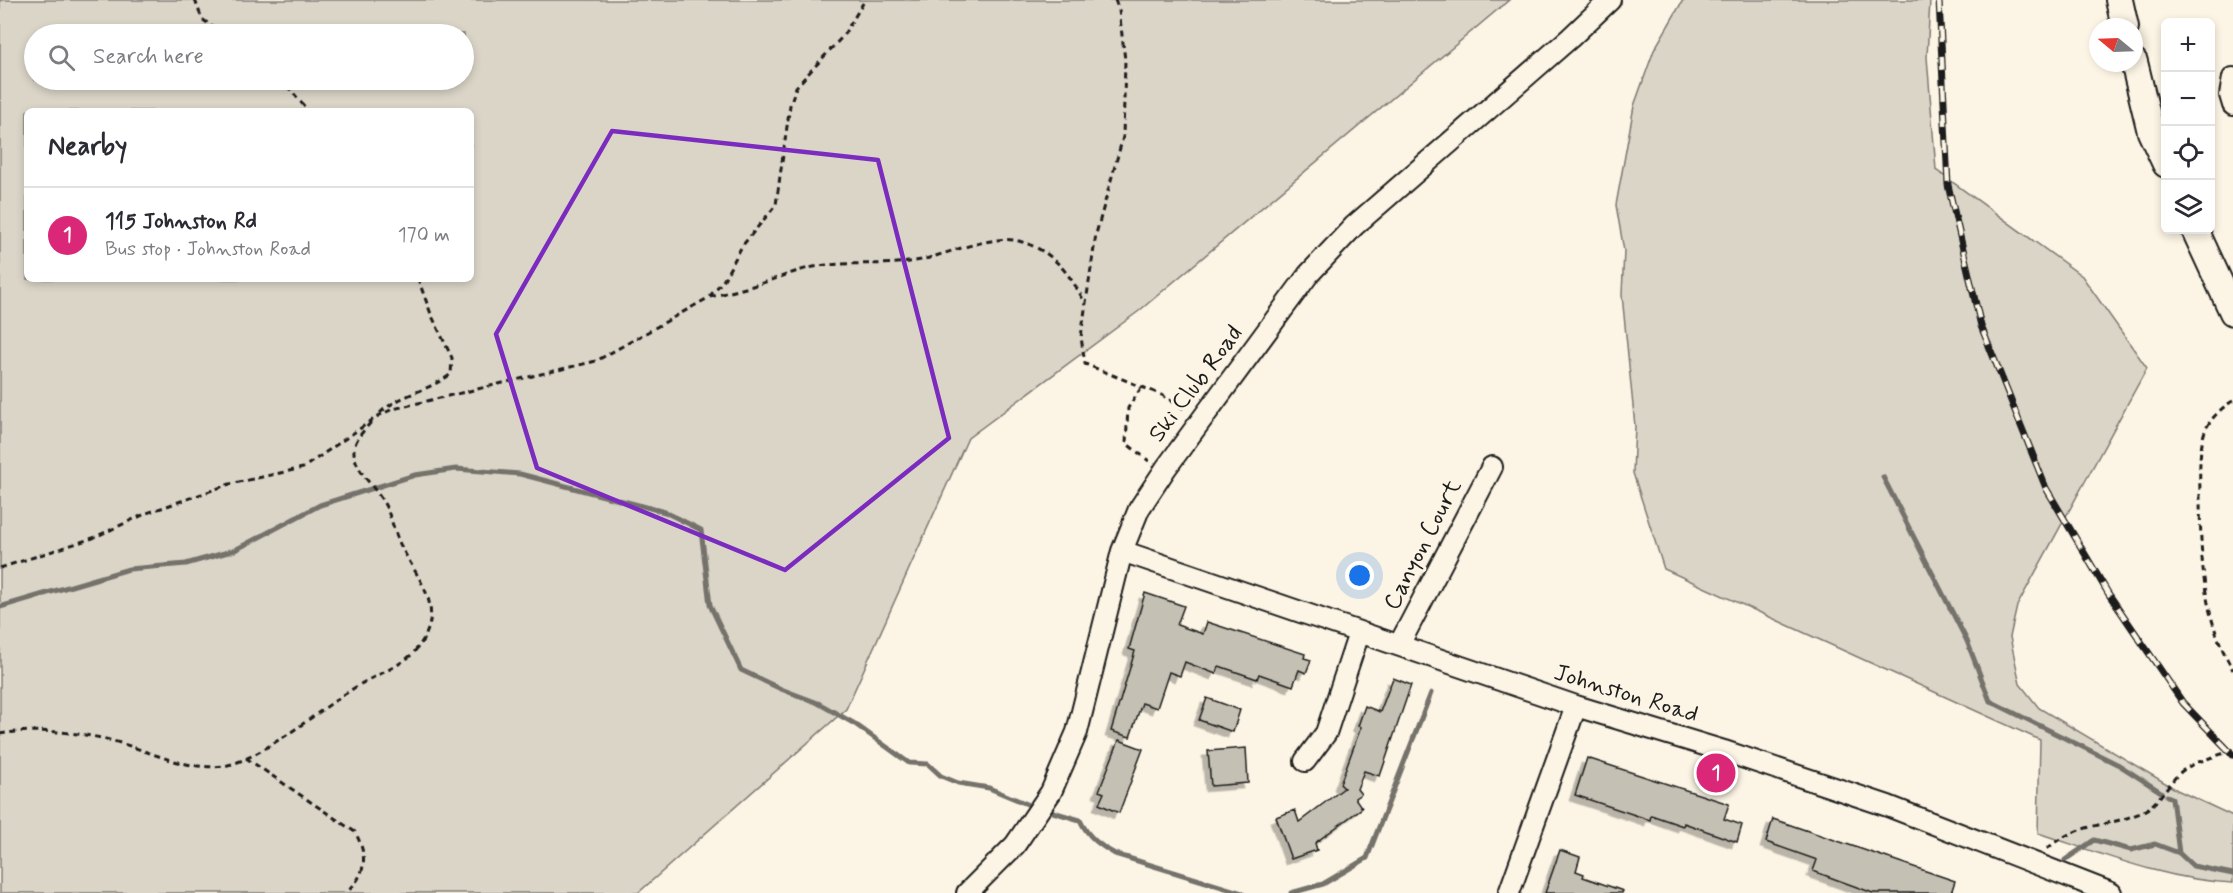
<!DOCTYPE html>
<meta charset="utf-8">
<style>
:root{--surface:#fff;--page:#f7f7f7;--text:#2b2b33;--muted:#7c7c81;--line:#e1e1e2;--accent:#db2777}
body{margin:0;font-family:Mynerve,sans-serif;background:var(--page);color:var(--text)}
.controls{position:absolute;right:18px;top:18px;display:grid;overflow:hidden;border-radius:9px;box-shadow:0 3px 9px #0003}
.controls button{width:54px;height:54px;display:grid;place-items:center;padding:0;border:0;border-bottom:2px solid var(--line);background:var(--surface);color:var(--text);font:30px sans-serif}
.compass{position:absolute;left:2089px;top:18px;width:54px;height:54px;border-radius:50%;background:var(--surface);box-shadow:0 3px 9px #0003;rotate:289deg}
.you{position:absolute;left:1360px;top:576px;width:21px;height:21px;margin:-15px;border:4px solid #fff;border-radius:50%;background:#1a73e8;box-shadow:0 0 0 9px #1a73e833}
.badge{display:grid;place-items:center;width:39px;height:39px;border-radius:50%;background:var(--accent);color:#fff;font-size:20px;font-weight:700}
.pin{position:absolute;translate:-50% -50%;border:3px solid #fff;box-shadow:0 2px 6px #0006}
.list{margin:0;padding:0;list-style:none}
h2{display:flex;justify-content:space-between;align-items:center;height:78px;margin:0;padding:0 24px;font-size:26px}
h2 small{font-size:20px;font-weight:400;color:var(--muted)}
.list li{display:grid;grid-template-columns:39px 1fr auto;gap:18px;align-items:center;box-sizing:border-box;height:96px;padding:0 24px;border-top:2px solid var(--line)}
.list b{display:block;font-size:22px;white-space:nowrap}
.list p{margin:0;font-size:20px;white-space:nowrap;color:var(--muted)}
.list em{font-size:20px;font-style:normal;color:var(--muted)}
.icon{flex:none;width:33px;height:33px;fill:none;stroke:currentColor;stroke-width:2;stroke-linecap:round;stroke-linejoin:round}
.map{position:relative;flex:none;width:2233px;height:893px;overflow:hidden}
.search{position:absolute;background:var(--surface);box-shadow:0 3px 9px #0003;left:24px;top:24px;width:450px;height:66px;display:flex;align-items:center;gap:15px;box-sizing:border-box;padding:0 21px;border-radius:33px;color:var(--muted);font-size:22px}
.panel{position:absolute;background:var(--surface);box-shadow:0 3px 9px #0003;left:24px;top:108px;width:450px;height:174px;border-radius:9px}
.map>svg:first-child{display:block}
</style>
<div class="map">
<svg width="2233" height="893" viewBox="0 0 2233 893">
<defs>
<filter id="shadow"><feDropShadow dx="-5.5" dy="5.5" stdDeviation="0" flood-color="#0004"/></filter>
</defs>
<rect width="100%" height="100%" fill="#fcf5e5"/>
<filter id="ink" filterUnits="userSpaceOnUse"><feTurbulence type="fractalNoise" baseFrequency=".0167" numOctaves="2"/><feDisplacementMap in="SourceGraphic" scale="12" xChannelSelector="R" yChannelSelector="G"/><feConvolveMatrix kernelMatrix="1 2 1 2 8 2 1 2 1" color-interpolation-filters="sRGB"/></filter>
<g filter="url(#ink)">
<path fill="#dbd5c8" stroke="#7c7872" stroke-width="1.5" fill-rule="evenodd" d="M0 0H1509L1139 311 968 438 846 709 638 893H0ZM464 34V80H34V34ZM27 111H471V279H27Z
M1683 0H1930L1927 57 1936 170 2082 276 2147 368 2017 606 2010 637 2020 684 2039 708 2177 790 2233 816V883C2166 880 2102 854 2038 833L2040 740 1664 569 1633 473 1635 426 1622 295 1624 251 1616 205 1634 106 1654 50Z"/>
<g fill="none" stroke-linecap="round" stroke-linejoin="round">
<path stroke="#75726c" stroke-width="5" d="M1883 477 1967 641 1990 701 2119 765 2161 792
M0 607 129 569 186 564 235 550 320 505 415 475 456 469 520 474 665 512 701 530 710 605 741 670 781 689 818 703 855 724 909 763 928 764 941 776 958 783 989 788 1027 804
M2167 796 2172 798 2179 853
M1053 812 1080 820C1088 837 1099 845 1115 854L1242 893
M2065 860 2094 840 2131 850 2155 844 2179 853 2193 866 2233 874
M1291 893 1323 884 1367 858 1431 693"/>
</g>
<path fill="#c4c0b3" stroke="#1c1c1c" stroke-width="1.5" filter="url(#shadow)" d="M1145 593 1184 606 1177 625 1203 634 1207 622 1305 654 1304 658 1311 660 1306 673 1299 670 1293 686 1259 674 1257 679 1219 666 1216 674 1185 662 1180 676 1169 672 1157 708 1142 703 1130 737 1111 731 1135 651 1129 649Z
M1393 678 1411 685 1380 776 1364 771 1357 789 1361 794 1355 798 1362 808 1315 843 1317 850 1291 859 1276 817 1295 810 1299 822 1344 788 1340 784 1361 727 1358 726 1365 706 1380 712Z
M1207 698 1240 710 1233 732 1199 720Z
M1119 740 1143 749 1119 813 1099 804 1104 793 1099 791Z
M1246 748 1248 783 1211 786 1208 751Z
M1587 758 1729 804 1724 819 1742 825 1737 842 1684 823 1683 826 1651 815 1650 820 1575 795Z
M1773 819 1955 881 1951 893H1873L1813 871 1817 860 1766 842Z
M1560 850 1580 857 1576 871 1584 874 1583 877 1623 891 1622 893H1545Z"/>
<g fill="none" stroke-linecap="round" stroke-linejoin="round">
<g stroke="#1c1c1c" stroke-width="24">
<path id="minor" d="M2233 78 2230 95 2233 105
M1122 551 1576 706 1724 751 1888 806 2111 893
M1399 645 1492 467
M1305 761 1326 733 1359 633
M967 893 1015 845 1051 792 1077 732 1122 551 1139 509 1166 468 1308 275 1354 226 1570 38 1610 0
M1509 893 1576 706"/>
</g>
<g stroke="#1c1c1c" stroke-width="30">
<path id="major" d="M2119 0 2125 27
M2134 62 2151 132 2166 164
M2195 230 2233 312"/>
</g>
<path stroke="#1c1c1c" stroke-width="3" stroke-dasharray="6 4.5" stroke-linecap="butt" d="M195 0 202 19 222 34
M1115 0 1119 10 1125 60 1123 137 1096 234 1081 337 1085 364 1162 395 1186 410
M278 80 291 90 308 111
M710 297C726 293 743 289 759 284 780 278 798 269 820 266 853 261 887 267 921 260 947 254 992 234 1019 241 1054 251 1070 274 1086 305
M1141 388 1128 408 1126 443 1149 461
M2233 401C2223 406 2209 420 2205 431 2198 451 2200 479 2200 500 2201 561 2202 616 2233 670
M380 413C400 394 429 391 451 374L452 358 431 314 418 279
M0 568 93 538 147 513 230 484 303 468 378 416 393 409 596 361 708 298 723 281 742 246 776 205 790 105 796 87 843 36 865 0
M0 734C33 728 81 732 113 741 148 750 185 771 223 766 242 763 261 751 277 741 305 724 331 702 359 685 374 676 403 665 414 652 451 610 417 580 399 542 393 528 390 512 382 500 373 485 356 471 354 453 353 440 364 431 371 422
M246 758 355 832C368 856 367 874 346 893
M2047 849C2077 822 2106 828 2140 813 2160 804 2167 783 2182 771 2197 760 2217 757 2233 749"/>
<use href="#minor" stroke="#fcf5e5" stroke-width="20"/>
<use href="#major" stroke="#fcf5e5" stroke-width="26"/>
<g stroke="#1c1c1c" stroke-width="7">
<path id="rail" d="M1939 0 1948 185 1981 326 2046 488 2108 593 2183 703 2233 755"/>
</g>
<use href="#rail" stroke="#fcf5e5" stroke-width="4.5" stroke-dasharray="14" stroke-linecap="butt"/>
</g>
</g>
<path fill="none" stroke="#7b2cbf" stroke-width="4.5" stroke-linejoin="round" d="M612 131 878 160 949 438 785 570 537 468 496 334Z"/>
<g text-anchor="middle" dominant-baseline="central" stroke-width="6" stroke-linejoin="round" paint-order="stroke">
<g font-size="24" fill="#1c1c1c" stroke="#fcf5e5">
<text transform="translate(1196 384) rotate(-53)">Ski Club Road</text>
<text transform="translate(1423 545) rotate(-63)">Canyon Court</text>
<text transform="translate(1626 694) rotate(17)">Johnston Road</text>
</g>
</g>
</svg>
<div class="controls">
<button>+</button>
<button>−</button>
<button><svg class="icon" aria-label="locate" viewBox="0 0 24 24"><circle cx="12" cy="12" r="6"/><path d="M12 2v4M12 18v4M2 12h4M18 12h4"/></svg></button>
<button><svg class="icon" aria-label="layers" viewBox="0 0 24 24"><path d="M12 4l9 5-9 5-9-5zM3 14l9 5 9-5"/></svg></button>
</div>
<svg class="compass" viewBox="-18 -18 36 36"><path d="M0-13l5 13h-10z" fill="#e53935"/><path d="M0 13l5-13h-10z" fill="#7c7c81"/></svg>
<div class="you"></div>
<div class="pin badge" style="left:1716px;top:773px">1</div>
<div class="search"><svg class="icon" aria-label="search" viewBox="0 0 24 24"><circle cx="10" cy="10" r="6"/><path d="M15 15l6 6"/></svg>Search here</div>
<section class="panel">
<h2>Nearby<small></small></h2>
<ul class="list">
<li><span class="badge">1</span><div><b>115 Johnston Rd</b><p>Bus stop · Johnston Road</p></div><em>170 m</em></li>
</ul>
</section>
</div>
